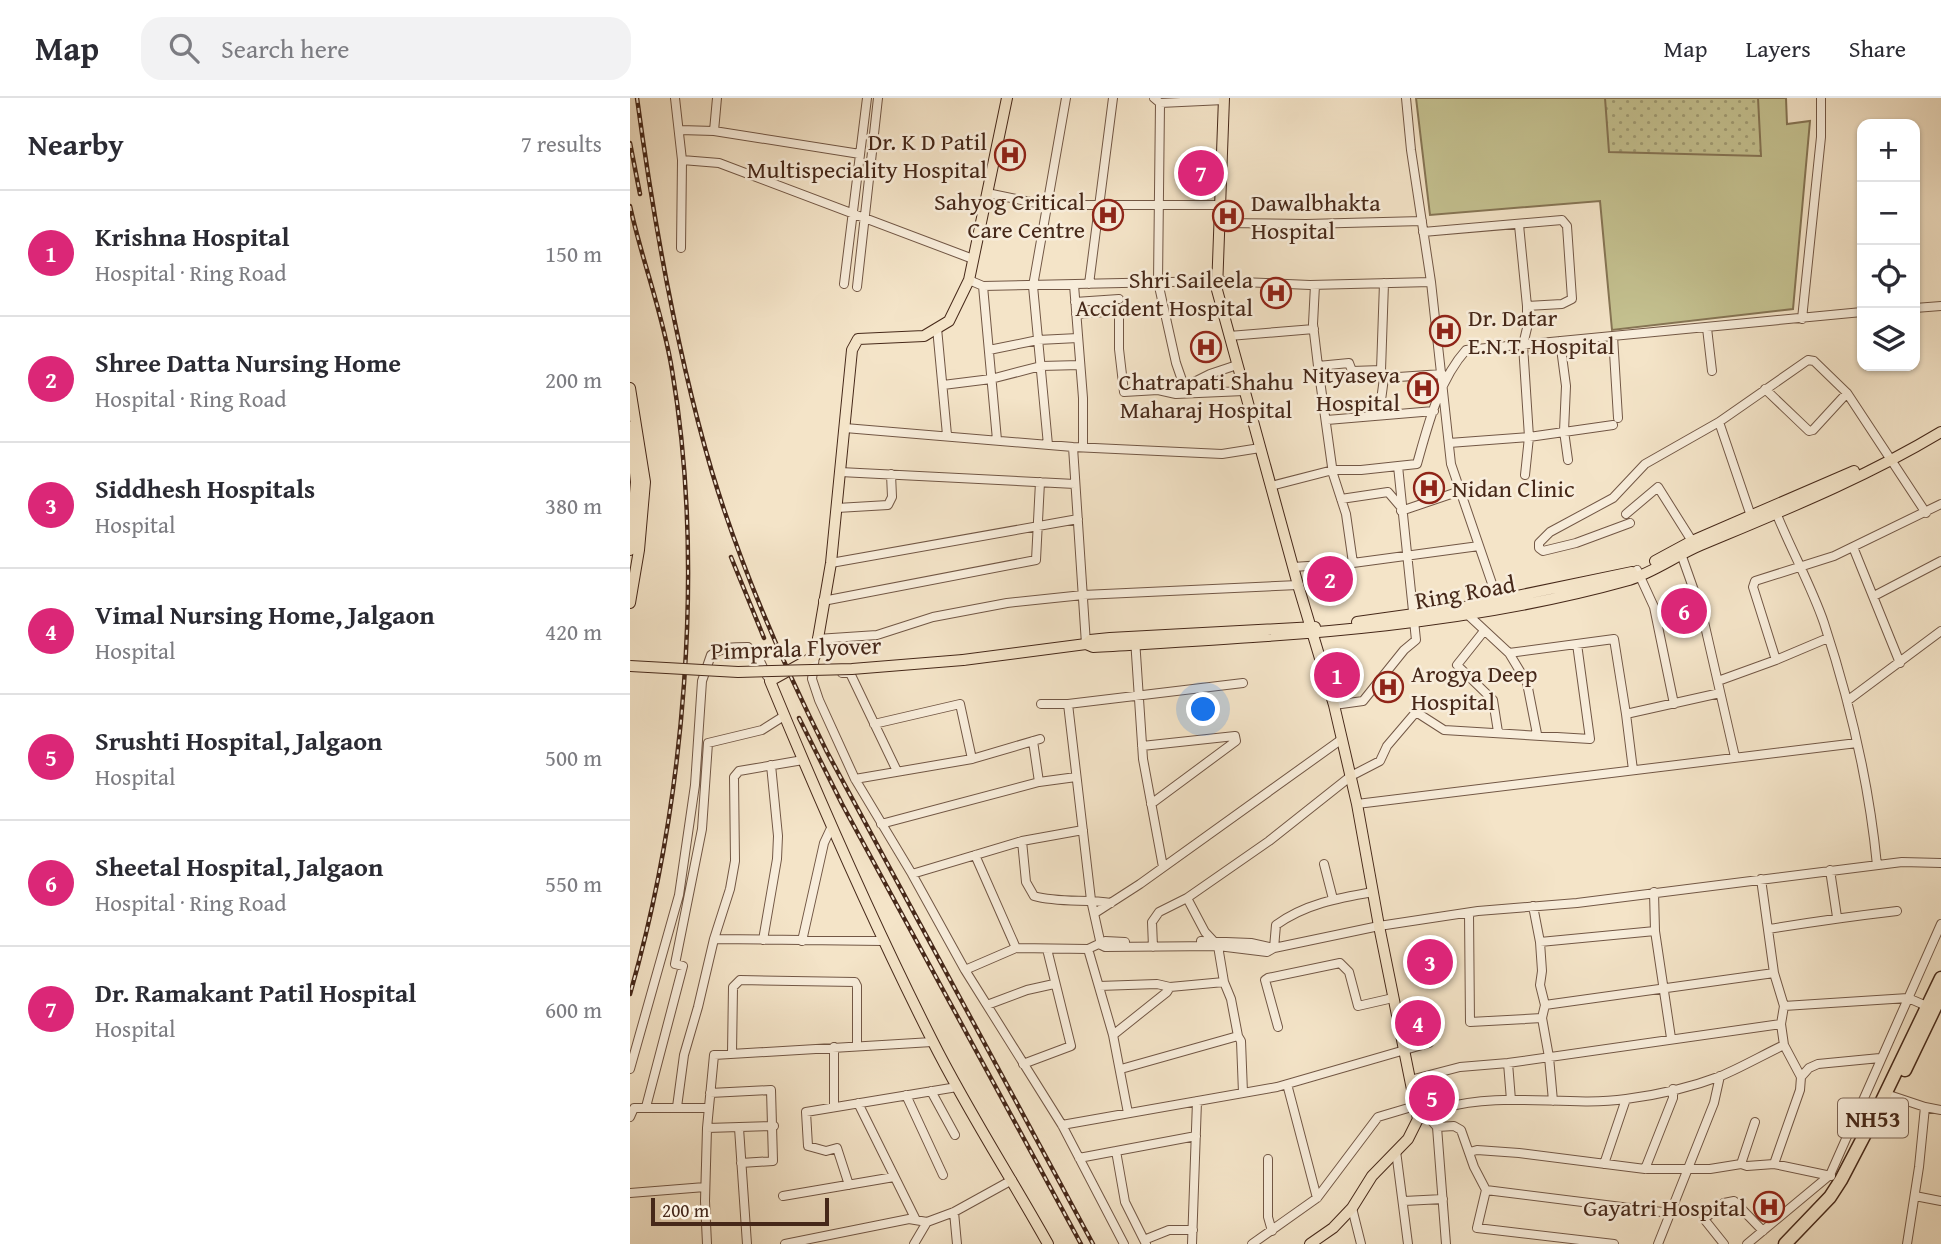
<!DOCTYPE html>
<meta charset="utf-8">
<style>
:root{--surface:#fff;--page:#f2f2f3;--text:#2b2b33;--muted:#7c7c81;--line:#e1e1e2;--accent:#db2777}
body{margin:0;font-family:"Gentium Book Plus",serif;background:var(--page);color:var(--text)}
.controls{position:absolute;right:21px;top:21px;display:grid;overflow:hidden;border-radius:14px;box-shadow:0 2px 5px #0004}
.controls button{width:63px;height:63px;display:grid;place-items:center;padding:0;border:0;border-bottom:2px solid var(--line);background:var(--surface);color:var(--text);font:35px sans-serif}
.scale{position:absolute;left:21px;bottom:18px;width:178px;box-sizing:border-box;padding-left:7px;border:4px solid #462819;border-top:0;font-size:19px;line-height:24px;white-space:nowrap;color:#462819;-webkit-text-stroke:5px #f8eddb;paint-order:stroke}
.you{position:absolute;left:574px;top:612px;width:24px;height:24px;margin:-18px;border:5px solid #fff;border-radius:50%;background:#1a73e8;box-shadow:0 0 0 10px #1a73e833}
.badge{display:grid;place-items:center;width:46px;height:46px;border-radius:50%;background:var(--accent);color:#fff;font-size:23px;font-weight:700}
.pin{position:absolute;translate:-50% -50%;border:4px solid #fff;box-shadow:0 2px 7px #0006}
.list{margin:0;padding:0;list-style:none}
h2{display:flex;justify-content:space-between;align-items:center;height:91px;margin:0;padding:0 28px;font-size:30px}
h2 small{font-size:23px;font-weight:400;color:var(--muted)}
.list li{display:grid;grid-template-columns:46px 1fr auto;gap:21px;align-items:center;box-sizing:border-box;height:126px;padding:0 28px;border-top:2px solid var(--line)}
.list b{display:block;font-size:26px;white-space:nowrap}
.list p{margin:0;font-size:23px;white-space:nowrap;color:var(--muted)}
.list em{font-size:23px;font-style:normal;color:var(--muted)}
.icon{flex:none;width:38px;height:38px;fill:none;stroke:currentColor;stroke-width:2;stroke-linecap:round;stroke-linejoin:round}
.map{position:relative;flex:none;width:1311px;height:1146px;overflow:hidden}
header{display:flex;align-items:center;gap:42px;box-sizing:border-box;height:98px;padding:0 35px;background:var(--surface);border-bottom:2px solid var(--line)}
header strong{font-size:33px}
nav{display:flex;gap:38px;margin-inline-start:auto;font-size:24px}
.search{width:490px;height:63px;background:var(--page);display:flex;align-items:center;gap:18px;box-sizing:border-box;padding:0 24px;border-radius:21px;color:var(--muted);font-size:26px}
main{display:flex}
aside{flex:1;background:var(--surface)}
.map>svg:first-child{display:block}
</style>
<header>
<strong>Map</strong>
<div class="search"><svg class="icon" aria-label="search" viewBox="0 0 24 24"><circle cx="10" cy="10" r="6"/><path d="M15 15l6 6"/></svg>Search here</div>
<nav><a>Map</a><a>Layers</a><a>Share</a></nav>
</header>
<main>
<aside>
<h2>Nearby<small>7 results</small></h2>
<ul class="list">
<li><span class="badge">1</span><div><b>Krishna Hospital</b><p>Hospital · Ring Road</p></div><em>150 m</em></li>
<li><span class="badge">2</span><div><b>Shree Datta Nursing Home</b><p>Hospital · Ring Road</p></div><em>200 m</em></li>
<li><span class="badge">3</span><div><b>Siddhesh Hospitals</b><p>Hospital</p></div><em>380 m</em></li>
<li><span class="badge">4</span><div><b>Vimal Nursing Home, Jalgaon</b><p>Hospital</p></div><em>420 m</em></li>
<li><span class="badge">5</span><div><b>Srushti Hospital, Jalgaon</b><p>Hospital</p></div><em>500 m</em></li>
<li><span class="badge">6</span><div><b>Sheetal Hospital, Jalgaon</b><p>Hospital · Ring Road</p></div><em>550 m</em></li>
<li><span class="badge">7</span><div><b>Dr. Ramakant Patil Hospital</b><p>Hospital</p></div><em>600 m</em></li>
</ul>
</aside>
<div class="map">
<svg width="1311" height="1146" viewBox="0 0 1311 1146">
<defs>
<pattern id="park-dots" width="8" height="8" patternUnits="userSpaceOnUse" patternTransform="scale(1.75)"><rect width="8" height="8" fill="#c4c190"/><path d="M2 2h.1M6 6h.1" fill="none" stroke="#a19d75" stroke-width="1.8" stroke-linecap="round"/></pattern>
</defs>
<rect width="100%" height="100%" fill="#f4e4c8"/>
<filter id="stains"><feTurbulence type="fractalNoise" baseFrequency=".00286" numOctaves="4"/><feColorMatrix values="0 0 0 0 .2 0 0 0 0 .09 0 0 0 0 .02 0 0 0 .5 -.17"/></filter>
<radialGradient id="worn" r=".72"><stop offset=".6" stop-color="#630" stop-opacity="0"/><stop offset="1" stop-color="#630" stop-opacity=".3"/></radialGradient>
<path fill="#c4c190" stroke="#857454" stroke-width="2" d="M786 0H1156L1157 26 1180 23 1163 211 982 232 970 103 800 117Z"/>
<path fill="url(#park-dots)" stroke="#857454" stroke-width="2" d="M975 0H1128L1131 58 979 54Z"/>
<g fill="none" stroke-linecap="round" stroke-linejoin="round">
<g stroke="#725745" stroke-width="10">
<path id="minor" d="M45 0 52 62 51 150
M524 0 530 5 528 184 546 265 554 288
M776 0 781 52 801 184 821 366 869 506
M530 5 594 2
M50 32 84 33 87 0
M84 33 230 56
M52 62 89 65 343 161
M357 95 415 107H590
M589 125 676 126 792 123
M889 127 897 208V230L893 247 899 339 895 377
M793 134 932 122 937 128 942 201 932 206 897 208
M339 182 353 188 587 183 680 187 801 184
M214 186 237 0
M459 186 483 0
M444 187 453 300V349
M353 188 367 342
M227 189 248 0
M445 204 489 201
M1285 210 1311 208
M446 216 489 213V251L494 294 528 292 546 296 614 293
M1172 221 1191 39V0
M307 230 317 337
M1077 230 1082 273
M599 238 684 231
M983 238 988 320
M930 243 936 288 934 333 938 362
M359 252 408 242 448 240
M688 268 719 265 722 273 751 272 754 280 812 276
M751 272 754 185
M313 287 361 281 411 268 450 267
M552 290 580 276 607 267
M1135 291 1179 333 1183 332 1217 295
M749 317 754 280
M697 322 804 313
M1089 324 1121 418
M215 330 443 349 592 356 630 350
M819 345 899 339 983 327
M418 347 403 188 436 0
M443 349 456 546
M768 368 787 366C798 327 809 282 836 252L1232 214
M210 374 445 386
M641 388 703 372H731L768 368 786 542 774 552 733 603 704 607
M711 401 758 394 770 408
M207 410 258 407 262 399 261 376
M1145 412C1160 450 1181 487 1194 525 1220 604 1239 685 1247 767
M771 413 830 393
M996 416 1028 389 1062 443
M1000 425 946 445 913 453 909 450V445L920 434 983 400 1015 366 1089 324 1178 262 1184 263 1217 295 1296 415
M1223 449 1270 565
M1050 453 1072 515 1105 659
M201 465 448 421
M723 465 849 448
M663 469 723 465 716 416 703 376 688 268 683 226 685 187
M1007 472 1024 509 1044 606
M1244 498 1311 463
M193 503 406 462 410 384
M836 515 879 555 984 541 996 616 1090 595
M854 533 827 567 863 602 868 634
M187 541 247 537 303 519 377 505 453 497 668 487
M505 541 513 661 533 769
M879 555 897 585 907 636
M185 558 182 581 189 602 225 681 282 776 335 872 432 1027 494 1146
M1146 562 1198 540
M212 575H220L267 673
M1088 583 1146 562 1123 489 1125 483 1204 458 1311 406
M1217 603 1311 533
M411 606H438L613 585
M438 606 461 802 471 847
M996 616 1003 672
M244 626 330 606 342 661
M403 643 409 684
M512 648 605 638 606 643 521 706
M225 681 342 661 410 641
M727 706 1227 645
M251 726 409 684 446 679
M392 743 396 784 404 798C428 805 456 801 481 805
M345 757 386 850
M694 766 703 801
M1200 772 1207 819
M282 776 392 743 453 732
M1131 781 1144 875 1154 908 1151 926 1154 947 1171 979 1170 992 1144 1066
M1024 794 1025 833 1041 940
M557 800 575 834 588 848 594 884 601 901 608 938 611 943 613 995
M903 808 910 844 912 873 910 887 915 907 912 920 919 959 923 1003
M465 815 510 786 712 641
M839 815 840 924 912 920
M1139 831C1182 824 1224 818 1267 813
M84 841 253 843
M133 842 147 761 148 738 141 667
M172 843 194 745 201 730
M571 843 621 845 644 850
M910 844 1025 833
M471 847 475 849 588 848 637 854 644 850 749 828 848 813 947 805 1272 764 1311 765
M523 849 522 824 529 814 557 800 639 743 721 678 750 663 757 648 786 614 814 632 960 641 947 546
M644 850 646 827C675 806 708 800 743 794
M458 851 483 937 498 1015
M335 872 386 850 458 851 475 843 495 844
M469 888 527 886 540 889 594 884
M357 907 397 892 424 886
M915 907 1144 875
M1154 908 1278 900 1292 906 1296 912
M648 929 635 882 638 880 710 865 719 874 728 908 763 900
M483 937 537 894 540 889
M102 955 103 889 110 882 225 884 227 888V948
M878 965 881 1002
M393 966 441 948 417 851
M0 971 49 797 65 687 72 583 81 557C93 549 104 549 118 549L128 559 137 578
M491 971 608 938
M1171 979 1179 970 1188 966 1250 960
M780 982 830 969 878 965 1151 926
M657 986 687 1100
M301 993 325 1037
M80 995 141 992 143 1063 111 1065
M276 997 313 1077
M1262 998 1295 1009 1289 1069 1277 1146
M228 1005 286 1122
M204 1008V949
M16 1009 53 868 45 866 72 731 78 645 132 632 154 618
M47 1009 54 957 68 909 84 841 100 791 105 763 104 679 109 673 173 662
M1295 1009 1311 1012
M814 1010C871 993 937 1009 996 1001 1027 997 1062 989 1091 978 1112 969 1133 957 1154 947
M0 1019 4 1010H78
M788 1021H800L807 1029 824 1028 831 1032 844 1069 856 1092 847 1130 984 1146
M432 1027 647 989 799 945
M807 1029 816 1146
M77 1030 144 1028
M109 1030 117 1146
M486 1053 495 1104 516 1146
M766 1053 778 1146
M840 1054 847 1052 889 1055 1015 1071H1080L1111 1066 1117 1068 1144 1066 1201 1078
M449 1060 566 1038
M638 1061V1119L642 1133
M974 1066 996 1001
M1111 1066 1125 1024
M1015 1071 1043 1000V991
M219 1087 207 1050 196 1053 178 1048 176 1014 327 989
M856 1092 1040 1115
M0 1095 75 1089
M153 1098 264 1079
M1285 1098 1311 1103
M774 1103 813 1101
M722 1110 731 1146
M324 1114 327 1146
M514 1142 539 1132H563
M77 1146 75 1103 77 1030 84 957 302 944
M155 1146 279 1121 297 1124
M284 1146 297 1124 324 1114 382 1082
M562 1146 567 1003
M622 1146 687 1100 748 1019 785 1008
M1028 1146 1084 1005 1090 978
M1094 1146 1074 1121 1094 1105 1104 1103 1133 1133
M1117 1146 1200 1077 1311 826"/>
</g>
<g stroke="#462819" stroke-width="12">
<path id="major" d="M377 0 339 182 319 223 294 238 228 241 222 252 201 465 185 558 140 583C190 704 243 825 302 942 337 1012 380 1078 418 1146
M594 0 587 192 668 487 704 607 727 706 749 828 788 1021 778 1041 742 1078 722 1110 703 1130 680 1146
M0 290 15 384 9 452 0 505
M0 329 6 384 0 452
M1025 463 1062 443 1224 373
M727 524 834 509 1002 474
M456 546 460 542 480 540 685 529
M333 562 456 546 463 549C643 538 824 531 999 482 1024 474 1047 457 1071 447 1152 413 1235 380 1311 334"/>
</g>
<g stroke="#462819" stroke-width="15">
<path id="highway" d="M1275 972 1311 897
M1155 1146 1200 1099 1211 1082 1247 1013 1311 880"/>
</g>
<use href="#minor" stroke="#f8eddb" stroke-width="8"/>
<use href="#major" stroke="#f4e4c8" stroke-width="10"/>
<use href="#highway" stroke="#f4e4c8" stroke-width="12"/>
<g stroke="#462819" stroke-width="4.5">
<path id="rail" d="M7 0C24 126 46 252 82 374 111 470 152 564 197 654L463 1146
M0 45 10 96
M0 108C12 163 33 216 42 272 75 467 55 706 0 896
M101 459 134 540
M169 620 212 706 451 1146"/>
</g>
<use href="#rail" stroke="#f8eddb" stroke-width="2" stroke-dasharray="5" stroke-linecap="butt"/>
<g stroke="#462819" stroke-width="12" stroke-linecap="butt">
<path id="major-bridge" d="M0 568 108 574 222 571 333 562"/>
</g>
<use href="#major-bridge" stroke="#f4e4c8" stroke-width="10"/>
</g>
<defs>
<g id="hospital-ring" transform="scale(1.575)"><circle r="9.5" fill="#f8eddb" stroke="#8f2418" stroke-width="1.5"/><path d="M-5-5h3v3.5h4V-5h3V5h-3V1.5h-4V5h-3Z" fill="#8f2418"/></g>
</defs>
<g fill-rule="evenodd">
<use href="#hospital-ring" x="380" y="57"/>
<use href="#hospital-ring" x="478" y="117"/>
<use href="#hospital-ring" x="598" y="118"/>
<use href="#hospital-ring" x="646" y="195"/>
<use href="#hospital-ring" x="815" y="233"/>
<use href="#hospital-ring" x="576" y="249"/>
<use href="#hospital-ring" x="793" y="290"/>
<use href="#hospital-ring" x="799" y="390"/>
<use href="#hospital-ring" x="758" y="589"/>
<use href="#hospital-ring" x="1139" y="1109"/>
</g>
<g text-anchor="middle" dominant-baseline="central" stroke-width="5" stroke-linejoin="round" paint-order="stroke">
<rect fill="#f8eddb" stroke="#7b6353" stroke-width="2" x="1208" y="1000.5" width="70" height="39" rx="5"/>
<g font-size="23" font-weight="bold" fill="#462819">
<text x="1243" y="1020">NH53</text>
</g>
<g font-size="24" fill="#462819" stroke="#f8eddb" text-anchor="end">
<text x="357" y="43">Dr. K D Patil<tspan x="357" dy="28">Multispeciality Hospital</tspan></text>
<text x="455" y="103">Sahyog Critical<tspan x="455" dy="28">Care Centre</tspan></text>
<text x="621" y="104" text-anchor="start">Dawalbhakta<tspan x="621" dy="28">Hospital</tspan></text>
<text x="623" y="181">Shri Saileela<tspan x="623" dy="28">Accident Hospital</tspan></text>
<text x="838" y="219" text-anchor="start">Dr. Datar<tspan x="838" dy="28">E.N.T. Hospital</tspan></text>
<text x="770" y="276">Nityaseva<tspan x="770" dy="28">Hospital</tspan></text>
<text x="576" y="283" text-anchor="middle">Chatrapati Shahu<tspan x="576" dy="28">Maharaj Hospital</tspan></text>
<text x="822" y="390" text-anchor="start">Nidan Clinic</text>
<text x="781" y="575" text-anchor="start">Arogya Deep<tspan x="781" dy="28">Hospital</tspan></text>
<text x="1116" y="1109">Gayatri Hospital</text>
</g>
<g font-size="24" fill="#462819" stroke="#f8eddb">
<text transform="translate(835 494) rotate(-10)">Ring Road</text>
<text transform="translate(166 550) rotate(-2)">Pimprala Flyover</text>
</g>
</g>
<rect width="100%" height="100%" filter="url(#stains)"/>
<rect width="100%" height="100%" fill="url(#worn)"/>
</svg>
<div class="controls">
<button>+</button>
<button>−</button>
<button><svg class="icon" aria-label="locate" viewBox="0 0 24 24"><circle cx="12" cy="12" r="6"/><path d="M12 2v4M12 18v4M2 12h4M18 12h4"/></svg></button>
<button><svg class="icon" aria-label="layers" viewBox="0 0 24 24"><path d="M12 4l9 5-9 5-9-5zM3 14l9 5 9-5"/></svg></button>
</div>
<div class="scale">200 m</div>
<div class="you"></div>
<div class="pin badge" style="left:707px;top:577px">1</div>
<div class="pin badge" style="left:700px;top:481px">2</div>
<div class="pin badge" style="left:800px;top:864px">3</div>
<div class="pin badge" style="left:788px;top:925px">4</div>
<div class="pin badge" style="left:802px;top:1000px">5</div>
<div class="pin badge" style="left:1054px;top:513px">6</div>
<div class="pin badge" style="left:571px;top:75px">7</div>
</div>
</main>
